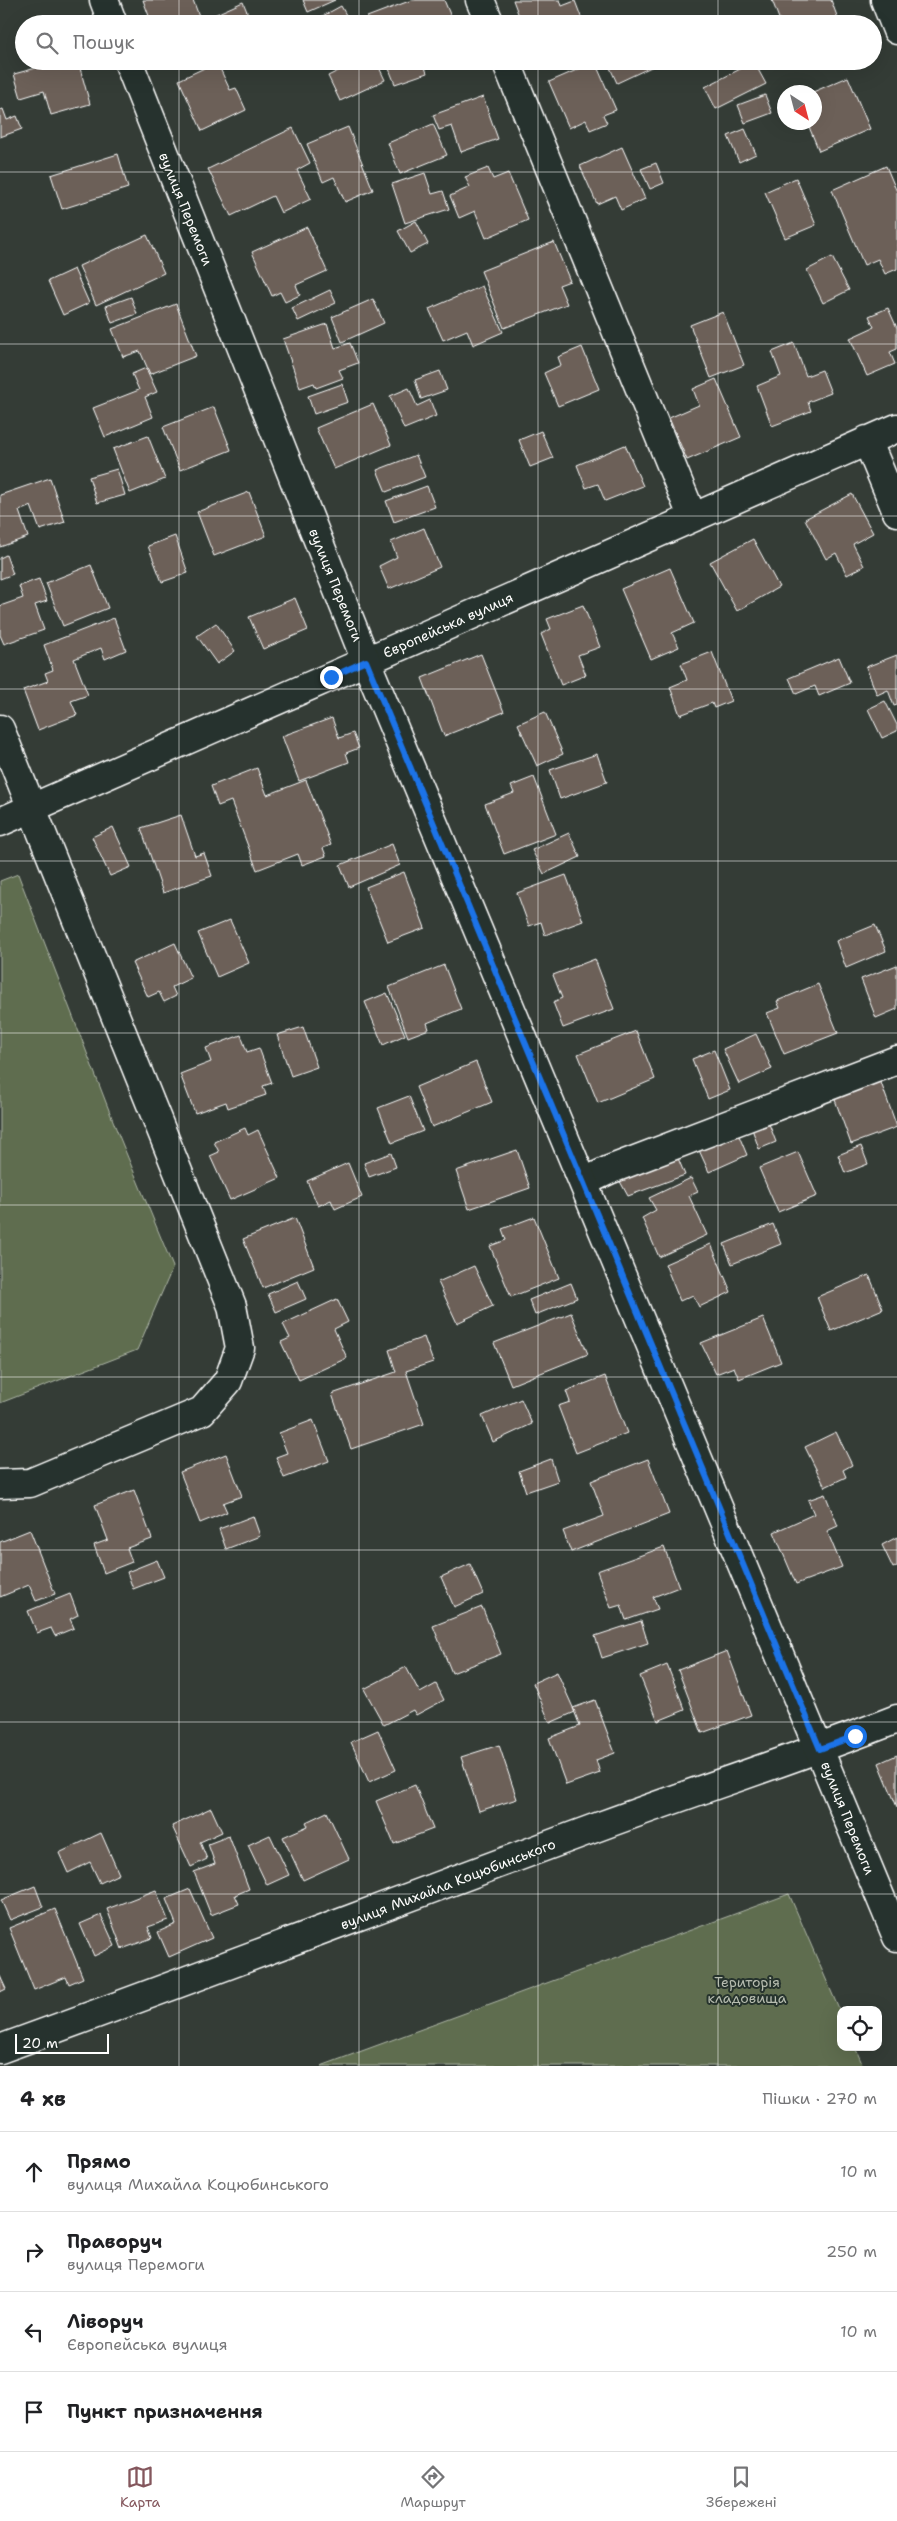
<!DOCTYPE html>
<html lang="uk">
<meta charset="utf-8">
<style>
:root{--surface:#fff;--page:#f2f2f2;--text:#202124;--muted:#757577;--line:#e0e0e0;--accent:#84575d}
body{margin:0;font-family:"Shantell Sans",sans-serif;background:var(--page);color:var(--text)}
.controls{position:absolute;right:15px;bottom:15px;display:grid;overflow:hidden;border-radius:10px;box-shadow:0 5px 20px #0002}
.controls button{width:45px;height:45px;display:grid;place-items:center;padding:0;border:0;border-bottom:1px solid var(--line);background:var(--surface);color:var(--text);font:25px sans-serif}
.compass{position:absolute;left:777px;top:85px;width:45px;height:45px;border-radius:50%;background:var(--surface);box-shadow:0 5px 20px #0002;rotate:144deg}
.scale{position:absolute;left:15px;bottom:12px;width:94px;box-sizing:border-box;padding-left:5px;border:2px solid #fff;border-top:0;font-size:14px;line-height:18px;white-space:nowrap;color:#fff;-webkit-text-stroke:4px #26332d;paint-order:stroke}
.stop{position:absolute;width:15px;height:15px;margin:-11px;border:4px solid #1a73e8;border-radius:50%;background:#fff}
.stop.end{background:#1a73e8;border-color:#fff;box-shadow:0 1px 5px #0008}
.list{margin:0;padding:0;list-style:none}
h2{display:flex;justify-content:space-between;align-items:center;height:65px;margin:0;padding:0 20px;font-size:21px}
h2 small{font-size:16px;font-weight:400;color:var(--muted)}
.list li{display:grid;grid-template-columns:32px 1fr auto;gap:15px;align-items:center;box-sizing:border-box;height:80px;padding:0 20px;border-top:1px solid var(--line)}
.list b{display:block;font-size:19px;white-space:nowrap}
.list p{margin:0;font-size:16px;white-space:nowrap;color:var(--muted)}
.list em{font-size:16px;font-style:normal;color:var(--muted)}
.icon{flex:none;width:28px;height:28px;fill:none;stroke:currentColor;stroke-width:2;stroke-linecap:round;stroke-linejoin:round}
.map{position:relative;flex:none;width:897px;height:2066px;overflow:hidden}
.search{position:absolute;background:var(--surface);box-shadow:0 5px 20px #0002;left:15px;right:15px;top:15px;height:55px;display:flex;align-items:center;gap:12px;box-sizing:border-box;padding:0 18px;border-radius:28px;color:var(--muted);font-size:19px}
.sheet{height:385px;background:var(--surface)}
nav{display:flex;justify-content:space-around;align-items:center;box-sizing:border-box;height:70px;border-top:1px solid var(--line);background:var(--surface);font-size:14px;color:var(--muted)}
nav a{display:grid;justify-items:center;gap:2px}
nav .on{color:var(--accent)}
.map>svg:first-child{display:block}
</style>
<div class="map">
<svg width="897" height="2066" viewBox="0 0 897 2066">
<rect width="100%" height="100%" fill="#343c36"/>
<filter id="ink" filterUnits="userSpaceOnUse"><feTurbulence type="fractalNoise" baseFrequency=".02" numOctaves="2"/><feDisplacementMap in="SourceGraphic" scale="10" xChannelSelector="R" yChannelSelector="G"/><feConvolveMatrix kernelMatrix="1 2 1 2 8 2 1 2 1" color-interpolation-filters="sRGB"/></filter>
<g filter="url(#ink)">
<path fill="#5e6d4f" stroke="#aeb6a7" d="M18 874 117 1131 173 1267 137 1350 0 1403V881Z
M789 1894 841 2014V2047H855L863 2066H321Z"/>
<path fill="#6c6058" stroke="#fff" d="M143 0H193L199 16 180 24H152Z
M303 0H335L308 12Z
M412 0H444L454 24H370L367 17Z
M513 0H560L562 6 575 1 583 22 522 24Z
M772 0H831L840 24H781Z
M243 2 252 24H208L205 19Z
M341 6 351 24H308Z
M39 61H57L58 65 78 61 90 104 51 115 44 91 21 98 14 74 40 67Z
M358 61H376L385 80 340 101 328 76Z
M386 61H424L423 62 427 73 395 84Z
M607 61H664L617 83Z
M217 62 230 90 236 88 246 110 202 131 179 80Z
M595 62 616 110 603 115 607 123 590 130 586 120 569 128 549 82Z
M754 62 766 84 716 109 705 87Z
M848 77 870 129 819 151 807 122H814L813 92Z
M765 95 772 113 745 123 738 105Z
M483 97 498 139 461 152 452 126 439 130 433 115Z
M3 109 7 120 17 116 22 129 0 137V110Z
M433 124 447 155 400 174 388 143Z
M348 127 373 190 345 202 334 177 323 182 307 144Z
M293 128 310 163 297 170 311 199 281 213 273 196 231 216 208 169Z
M745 129 756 154 739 162 728 136Z
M622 147 645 199 621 210 615 196 597 204 580 166Z
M118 154 128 188 62 209 51 175Z
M656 163 664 183 650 189 641 169Z
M886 166 897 192V269L885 274 878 259 864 265 832 190Z
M488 168 493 179 508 173 528 220 486 238 475 211 459 218 450 196 470 187 465 177Z
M425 173 432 194 443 191 449 209 405 223 392 184Z
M796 178 816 225 785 238 765 192Z
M416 221 428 244 410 253 398 231Z
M307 227 327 271 296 285 300 295 285 302 280 292 272 296 252 252Z
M147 235 164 273 96 305 79 266Z
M554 242 570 281 559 285 567 304 504 328 481 271Z
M832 257 849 290 823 303 807 270Z
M74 269 89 303 63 315 48 281Z
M482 286 503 332 473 345 467 330 443 340 429 309Z
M330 290 336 303 298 321 292 308Z
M131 297 137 314 112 323 106 306Z
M373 299 384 323 342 342 332 317Z
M176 304 196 356 150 374 140 351 123 357 112 329Z
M888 308 897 328V349L890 352 895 364 867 376 850 338 874 327 869 316Z
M723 312 744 365 711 378 690 325Z
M327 324 335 348 350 343 358 363 339 370 343 378 316 388 314 383 300 388 283 339Z
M794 343 806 376 822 370 831 393 808 402 811 411 772 426 757 386 781 376 772 352Z
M582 347 599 389 558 406 544 373 561 365 558 357Z
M146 368 157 392 145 397 153 417 105 437 93 408 139 390 132 374Z
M440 371 447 390 421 399 415 380Z
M716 379 741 437 687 460 669 418 699 405 693 389Z
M342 384 348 402 314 414 308 396Z
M409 388 417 406 430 400 436 416 404 429 390 396Z
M373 404 391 445 334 469 316 428Z
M214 407 231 450 180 470 163 427Z
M541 431 553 458 530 467 519 440Z
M148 436 165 479 130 493 113 449Z
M625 445 643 486 605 501 598 484 586 488 577 465Z
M416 455 425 477 386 492 377 470Z
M117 469 125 495 97 503 89 477Z
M50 478 65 522 40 530 31 506 19 511 28 537 0 547V495Z
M427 486 435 507 394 522 386 501Z
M249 492 266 536 214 556 197 512Z
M852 494 873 533 853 544 864 566 847 575 836 553 826 559 805 519Z
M424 528 440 567 389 589 379 566 397 557 391 542Z
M175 536 188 573 162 582 148 546Z
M753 539 779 587 737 611 710 562Z
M6 555 13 574 0 579V558Z
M91 565 108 608 63 626 46 583Z
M670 568 694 623 672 633 679 647 651 659 621 589Z
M39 579 47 601 35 605 44 630 4 644 0 635V606L23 598 19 586Z
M295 598 308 630 263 649 249 617Z
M583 605 600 647 578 655 586 675 561 685 541 634 551 629 547 619Z
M114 618 126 650 105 659 101 648 74 659 88 695 71 701 77 715 38 730 23 690 48 681 45 673 53 670 44 645Z
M216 623 235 651 217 664 197 636Z
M712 652 731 701 714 708 712 703 680 715 670 687 687 680 681 664Z
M481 654 504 712 444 736 422 678Z
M897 655V705L894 706 888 690 877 695 866 667Z
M839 657 850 683 819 696 815 686 796 694 789 678Z
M885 701 897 725V731L882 738 868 709Z
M545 712 563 754 537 766 518 724Z
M332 718 339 738 353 733 359 748 346 753 349 762 299 781 282 736Z
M597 754 607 782 560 799 550 770Z
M257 768 267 795 306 780 331 845 323 848 326 856 302 865 298 854 257 870 231 801 218 806 211 786Z
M534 777 556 834 504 854 485 804 514 793 511 786Z
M181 815 195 856 204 853 212 876 163 893 141 828Z
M113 827 131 867 110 876 92 837Z
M569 833 580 857 544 874 532 850Z
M392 844 400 865 349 887 340 865Z
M404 872 425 928 388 942 366 887Z
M566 875 583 921 545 935 541 922 529 926 517 893Z
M230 920 249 963 217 977 198 933Z
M875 925 886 951 846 968 836 941Z
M175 943 191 978 172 987 176 996 164 1002 159 992 148 997 132 963Z
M595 959 614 1009 563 1028 553 1002 562 998 553 975Z
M444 965 461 1009 427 1023 429 1029 408 1037 389 987Z
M897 965V1009L876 1018 861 979Z
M818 984 838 1033 784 1054 767 1013 780 1008 777 1001Z
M387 993 405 1035 383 1045 365 1002Z
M303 1027 317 1067 291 1076 277 1035Z
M636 1031 655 1079 598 1103 578 1054Z
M756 1034 772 1069 739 1084 723 1049Z
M241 1035 247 1052 259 1048 272 1083 263 1086 266 1095 228 1108 226 1102 195 1113 180 1074 211 1062 206 1048Z
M714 1050 730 1090 708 1099 692 1059Z
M476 1062 492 1102 432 1127 416 1087Z
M880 1080 897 1127 851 1144 834 1097Z
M409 1096 423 1131 392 1143 378 1108Z
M766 1116 776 1142 759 1149 750 1123Z
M245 1128 248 1135 258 1130 280 1178 230 1200 210 1156 219 1152 214 1142Z
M737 1131 747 1155 709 1172 698 1148Z
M861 1146 868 1164 845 1173 838 1155Z
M517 1150 530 1188 469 1209 456 1171Z
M675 1151 685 1175 628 1196 616 1174Z
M798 1152 817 1196 778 1212 759 1168Z
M391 1153 396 1167 369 1177 364 1163Z
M348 1163 362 1197 335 1209 331 1200 318 1206 307 1181Z
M691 1178 698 1192 689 1196 707 1235 659 1257 642 1218 656 1210 649 1198Z
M534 1217 559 1278 511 1297 490 1246 506 1240 502 1229Z
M295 1218 314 1267 263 1288 243 1239Z
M773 1224 781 1244 732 1264 724 1244Z
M711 1244 731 1292 699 1307 693 1295 680 1301 665 1264Z
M474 1266 493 1306 457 1323 438 1282Z
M869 1275 883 1309 831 1331 817 1297Z
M298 1281 306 1299 276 1312 268 1294Z
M571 1283 577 1298 535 1315 529 1300Z
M337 1299 348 1322 334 1329 347 1358 299 1380 281 1342 290 1338 283 1324Z
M571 1313 588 1354 511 1385 494 1343Z
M763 1318 781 1362 739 1379 734 1367 716 1374 701 1343Z
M424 1337 433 1362 406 1371 424 1424 351 1449 332 1394 396 1372 389 1350Z
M605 1376 627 1433 576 1453 558 1406 570 1402 566 1391Z
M521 1399 532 1424 493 1442 482 1416Z
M313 1420 329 1461 284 1478 276 1457 287 1453 279 1433Z
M836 1432 852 1465 843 1470 846 1477 825 1487 805 1447Z
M226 1454 242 1496 223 1503 227 1512 200 1523 180 1472Z
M551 1459 558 1481 526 1492 519 1471Z
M648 1459 669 1514 571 1552 563 1531 604 1516 591 1481Z
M134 1490 152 1539 127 1548 132 1562 104 1573 94 1545 108 1540 95 1505Z
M825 1494 838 1526 827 1531 842 1567 796 1584 774 1532 814 1514 808 1500Z
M253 1516 260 1536 226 1549 219 1529Z
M30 1530 55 1594 36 1601 29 1585 0 1597V1542Z
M897 1537V1566L893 1568 882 1545Z
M664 1547 679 1587 653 1597 658 1609 626 1620 621 1605 611 1608 597 1571Z
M157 1560 164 1577 133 1589 127 1572Z
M470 1564 483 1594 454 1607 441 1577Z
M70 1594 78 1615 70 1619 74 1628 55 1636 51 1628 37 1633 28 1611Z
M482 1607 501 1654 452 1673 433 1626Z
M641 1621 648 1643 602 1658 595 1636Z
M727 1651 751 1715 702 1733 678 1670Z
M667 1665 685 1710 658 1721 640 1676Z
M406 1667 420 1693 436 1684 444 1700 416 1715 413 1710 384 1725 364 1689Z
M557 1672 575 1712 550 1723 533 1683Z
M595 1700 615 1753 596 1760 600 1773 566 1785 549 1738 580 1726 573 1708Z
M378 1730 396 1770 369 1782 351 1742Z
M499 1745 517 1799 479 1811 461 1757Z
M897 1755V1807L879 1763Z
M415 1785 433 1829 394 1844 376 1801Z
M211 1808 222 1832 200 1842 207 1859 191 1867 172 1826Z
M327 1812 349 1859 303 1880 283 1837 308 1826 306 1822Z
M101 1833 119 1874 100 1883 90 1862 68 1873 59 1853Z
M270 1835 289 1875 267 1885 248 1845Z
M229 1836 249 1889 235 1895 239 1904 211 1915 194 1872 215 1864 208 1844Z
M35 1886 43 1907 10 1920 1 1900Z
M190 1889 212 1938 169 1957 158 1932 176 1924 166 1899Z
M156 1890 168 1920 148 1927 152 1938 122 1949 107 1909Z
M55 1909 83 1978 69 1984 66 1977 34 1990 9 1928Z
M101 1915 115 1946 94 1956 80 1924Z
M0 1976 6 1989 0 1992Z"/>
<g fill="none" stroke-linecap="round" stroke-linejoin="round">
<g stroke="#fff" stroke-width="31">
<path id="street" d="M480 0 490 24
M885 0 897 30
M506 61 692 516
M867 440 897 512
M0 729 232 1306 240 1348 228 1381 202 1411 30 1483 0 1484
M0 822 897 428
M584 1182 609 1170 897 1060
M0 2049C202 1976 402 1899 603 1825 701 1789 800 1757 897 1719"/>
</g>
<g stroke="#fff" stroke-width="31">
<path id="secondary" d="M104 0 113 24
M128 61 366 661 897 1937"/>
</g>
<use href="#street" stroke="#26332d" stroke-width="28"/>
<use href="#secondary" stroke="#26332d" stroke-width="28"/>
</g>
</g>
<g fill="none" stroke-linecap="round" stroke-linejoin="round" filter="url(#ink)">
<path stroke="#1a73e8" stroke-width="6" d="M331 677 366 661 820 1749 855 1736"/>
</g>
<path fill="none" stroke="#fff" stroke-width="1" stroke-opacity="0.55" d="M179 0V24M359 0V24M538 0V24M718 0V24M179 61V2066M359 61V2066M538 61V2066M718 61V2066M0 172H897M0 344H897M0 516H897M0 689H897M0 861H897M0 1033H897M0 1205H897M0 1377H897M0 1550H897M0 1722H897M0 1894H897"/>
<g text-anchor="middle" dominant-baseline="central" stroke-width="4" stroke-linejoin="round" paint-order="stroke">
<g font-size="14" fill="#fff" stroke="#26332d">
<text transform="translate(186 209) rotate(68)">вулиця Перемоги</text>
<text transform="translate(336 585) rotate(68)">вулиця Перемоги</text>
<text transform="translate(448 625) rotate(-24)">Європейська вулиця</text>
<text transform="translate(848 1818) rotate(68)">вулиця Перемоги</text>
<text transform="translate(448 1884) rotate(-21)">вулиця Михайла Коцюбинського</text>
</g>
<g font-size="14" fill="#b7bdb0" stroke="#26332d">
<text x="747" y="1982">Територія<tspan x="747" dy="16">кладовища</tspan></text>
</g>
</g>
</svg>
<div class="controls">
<button><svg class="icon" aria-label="locate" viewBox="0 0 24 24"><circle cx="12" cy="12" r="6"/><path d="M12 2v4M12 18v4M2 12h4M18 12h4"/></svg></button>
</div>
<svg class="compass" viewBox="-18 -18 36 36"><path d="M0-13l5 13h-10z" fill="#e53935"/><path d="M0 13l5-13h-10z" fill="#757577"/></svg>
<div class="scale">20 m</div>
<div class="stop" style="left:855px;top:1736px"></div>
<div class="stop end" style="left:331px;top:677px"></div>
<div class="search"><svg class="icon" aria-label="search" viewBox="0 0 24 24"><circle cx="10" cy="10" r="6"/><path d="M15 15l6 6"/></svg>Пошук</div>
</div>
<section class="sheet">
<h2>4 хв<small>Пішки · 270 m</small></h2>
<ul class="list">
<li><svg class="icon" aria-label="ahead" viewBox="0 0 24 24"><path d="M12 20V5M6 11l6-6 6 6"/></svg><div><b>Прямо</b><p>вулиця Михайла Коцюбинського</p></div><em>10 m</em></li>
<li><svg class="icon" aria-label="right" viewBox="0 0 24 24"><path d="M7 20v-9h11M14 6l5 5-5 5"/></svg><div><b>Праворуч</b><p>вулиця Перемоги</p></div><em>250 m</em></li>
<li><svg class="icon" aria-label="left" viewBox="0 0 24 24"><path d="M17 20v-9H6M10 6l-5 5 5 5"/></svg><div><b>Ліворуч</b><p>Європейська вулиця</p></div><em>10 m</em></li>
<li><svg class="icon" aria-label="arrive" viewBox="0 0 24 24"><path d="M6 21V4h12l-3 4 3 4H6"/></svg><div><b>Пункт призначення</b></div></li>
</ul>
</section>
<nav>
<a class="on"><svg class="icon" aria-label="map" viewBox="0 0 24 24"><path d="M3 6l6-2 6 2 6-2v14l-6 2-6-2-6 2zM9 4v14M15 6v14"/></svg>Карта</a>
<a><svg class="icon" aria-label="directions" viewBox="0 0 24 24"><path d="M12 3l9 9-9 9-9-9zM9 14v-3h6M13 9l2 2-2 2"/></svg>Маршрут</a>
<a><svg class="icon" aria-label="saved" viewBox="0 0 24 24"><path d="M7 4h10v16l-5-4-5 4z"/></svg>Збережені</a>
</nav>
